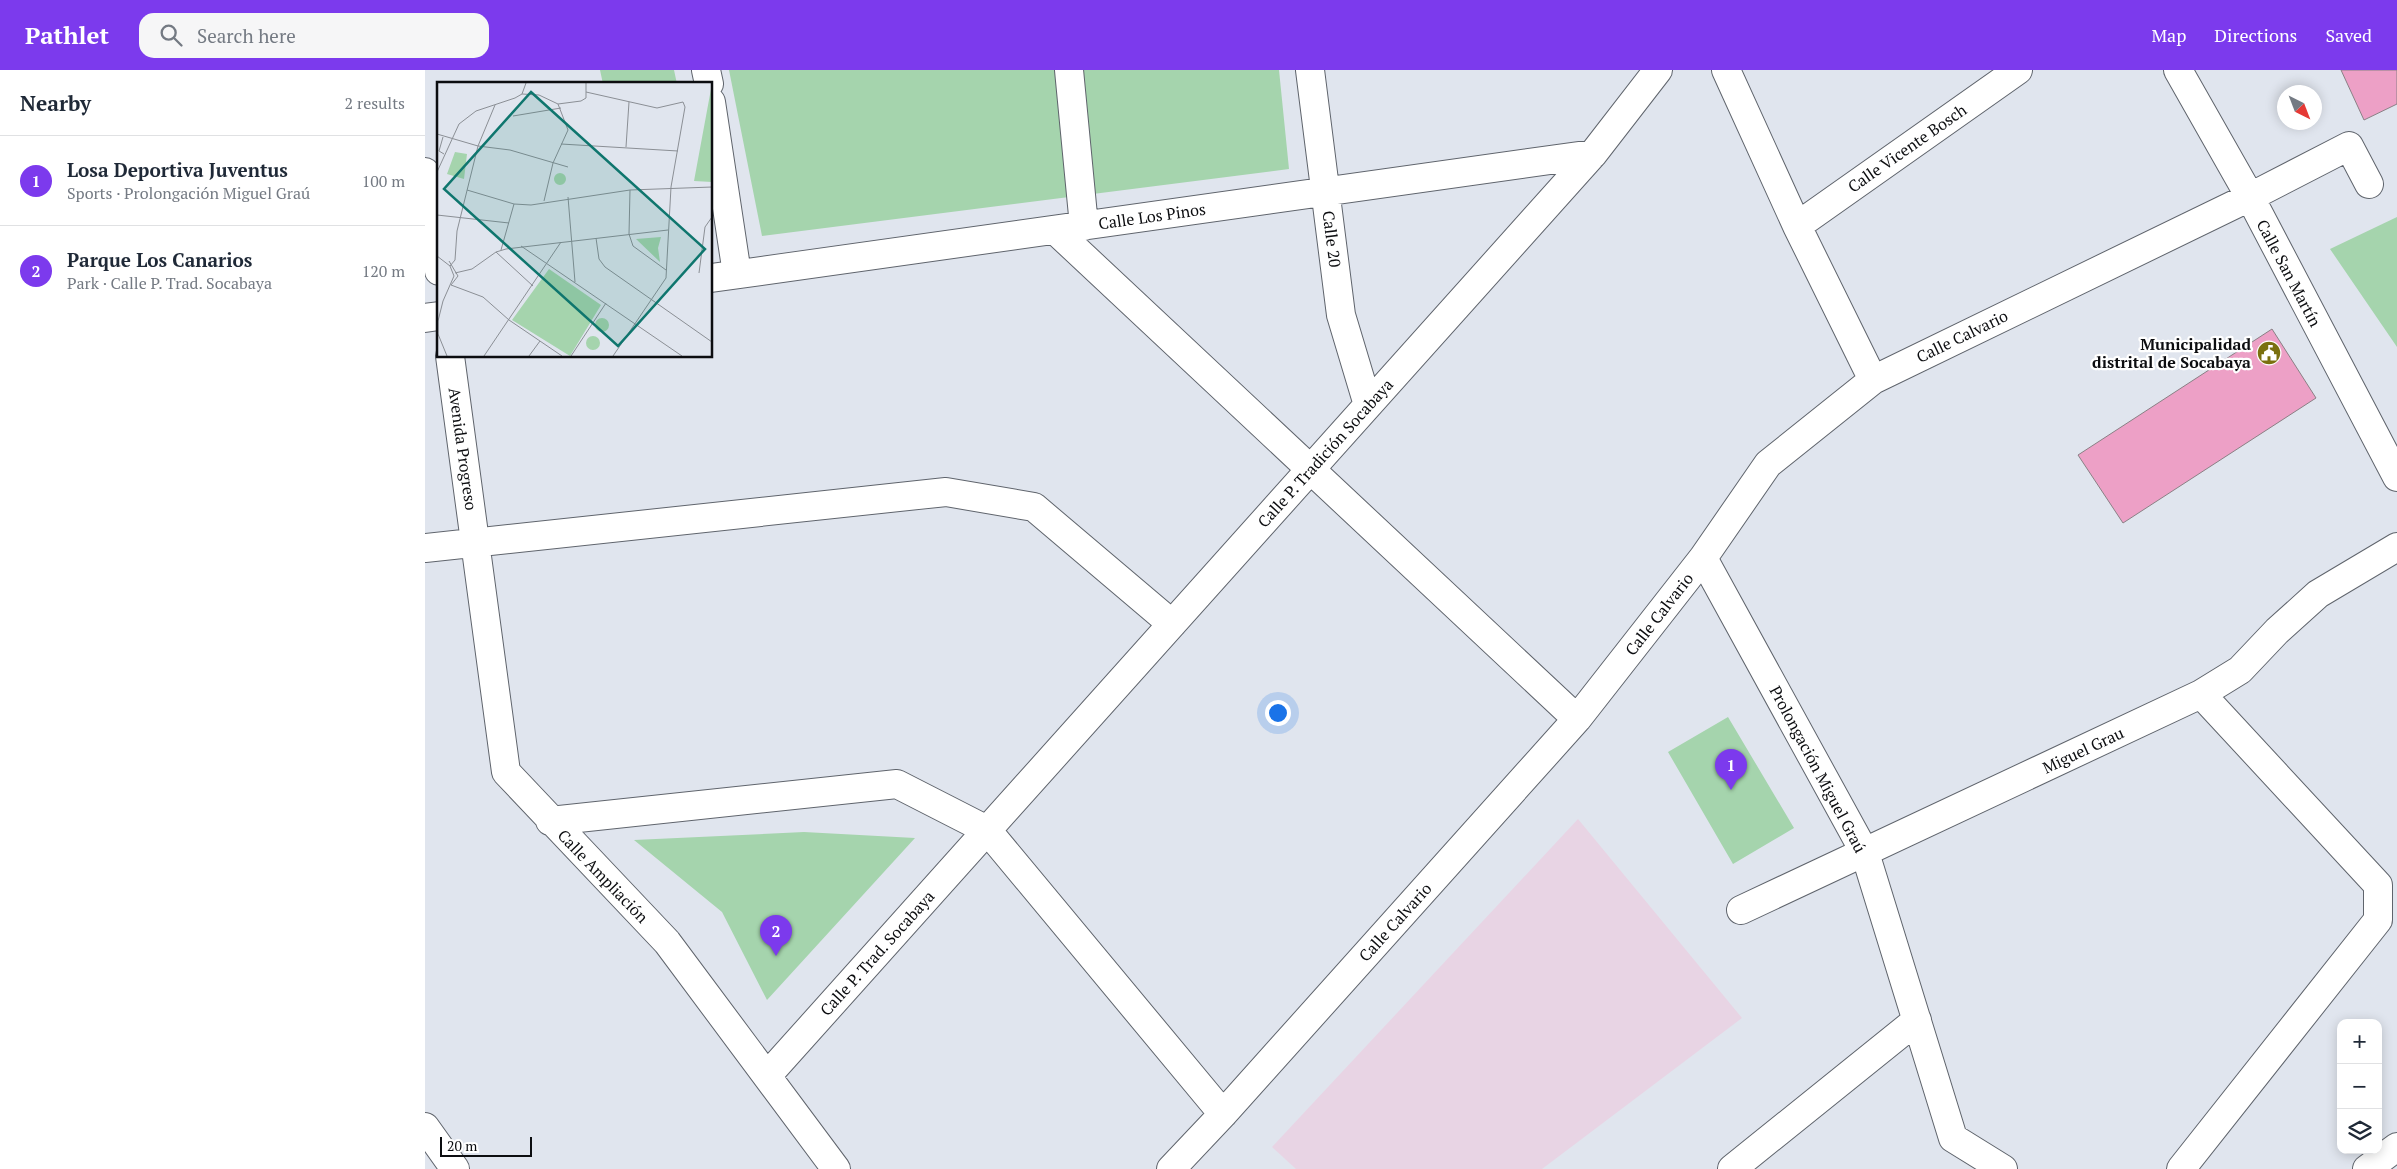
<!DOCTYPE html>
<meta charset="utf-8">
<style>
:root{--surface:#fff;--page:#f6f6f7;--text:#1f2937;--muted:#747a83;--line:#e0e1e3;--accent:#7c3aed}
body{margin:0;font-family:"PT Serif",serif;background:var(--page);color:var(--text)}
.controls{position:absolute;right:15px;bottom:15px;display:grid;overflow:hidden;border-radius:10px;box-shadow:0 2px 12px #0003}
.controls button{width:45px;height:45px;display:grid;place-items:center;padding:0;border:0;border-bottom:1px solid var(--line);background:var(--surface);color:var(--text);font:25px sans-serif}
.compass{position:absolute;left:1852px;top:15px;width:45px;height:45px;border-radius:50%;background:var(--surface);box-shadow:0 2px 12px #0003;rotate:138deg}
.scale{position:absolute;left:15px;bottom:12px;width:92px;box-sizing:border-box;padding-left:5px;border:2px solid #0c0d10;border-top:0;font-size:14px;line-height:18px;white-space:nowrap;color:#0c0d10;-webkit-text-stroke:4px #fff;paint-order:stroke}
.you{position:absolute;left:852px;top:642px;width:18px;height:18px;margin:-12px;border:4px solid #fff;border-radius:50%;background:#1a73e8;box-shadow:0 0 0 8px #1a73e833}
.badge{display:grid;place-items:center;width:32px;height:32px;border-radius:50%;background:var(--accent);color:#fff;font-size:16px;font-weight:700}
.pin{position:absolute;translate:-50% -41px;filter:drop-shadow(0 1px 2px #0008)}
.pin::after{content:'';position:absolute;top:26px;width:18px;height:15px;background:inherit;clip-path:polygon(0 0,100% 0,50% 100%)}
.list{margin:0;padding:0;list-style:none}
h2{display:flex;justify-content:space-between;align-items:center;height:65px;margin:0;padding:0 20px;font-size:21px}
h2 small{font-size:16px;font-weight:400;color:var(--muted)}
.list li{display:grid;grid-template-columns:32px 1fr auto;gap:15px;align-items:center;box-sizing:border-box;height:90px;padding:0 20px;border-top:1px solid var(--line)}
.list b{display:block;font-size:19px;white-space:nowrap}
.list p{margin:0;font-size:16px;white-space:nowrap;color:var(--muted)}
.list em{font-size:16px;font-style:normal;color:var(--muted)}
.icon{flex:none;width:28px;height:28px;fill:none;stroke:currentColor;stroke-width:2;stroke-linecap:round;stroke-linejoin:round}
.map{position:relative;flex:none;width:1972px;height:1099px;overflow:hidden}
header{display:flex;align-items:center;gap:30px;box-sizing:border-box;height:70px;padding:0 25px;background:var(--accent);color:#fff}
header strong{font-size:24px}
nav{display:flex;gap:28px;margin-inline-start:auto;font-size:18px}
.search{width:350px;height:45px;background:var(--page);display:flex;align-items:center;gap:12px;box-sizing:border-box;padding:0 18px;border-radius:15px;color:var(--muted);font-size:19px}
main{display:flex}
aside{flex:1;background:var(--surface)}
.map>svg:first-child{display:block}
</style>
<header>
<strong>Pathlet</strong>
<div class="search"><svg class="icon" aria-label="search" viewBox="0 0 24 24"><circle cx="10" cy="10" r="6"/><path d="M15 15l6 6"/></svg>Search here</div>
<nav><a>Map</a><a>Directions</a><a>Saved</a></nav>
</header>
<main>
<aside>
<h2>Nearby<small>2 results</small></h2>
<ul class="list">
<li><span class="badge">1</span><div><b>Losa Deportiva Juventus</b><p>Sports · Prolongación Miguel Graú</p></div><em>100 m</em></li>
<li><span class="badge">2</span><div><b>Parque Los Canarios</b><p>Park · Calle P. Trad. Socabaya</p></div><em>120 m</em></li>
</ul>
</aside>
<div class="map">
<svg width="1972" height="1099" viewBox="0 0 1972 1099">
<rect width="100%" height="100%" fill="#e0e5ee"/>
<path fill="#e8d4e4" d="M1153 749 1317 948 1117 1099H871L847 1077Z"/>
<path fill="#a5d4ad" d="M175 0H249L252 14H178Z
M304 0H854L864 99 337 166Z
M1972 147V277L1905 179Z
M1303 647 1369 758 1308 794 1243 682Z
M379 762 490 768 342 930 297 842 209 770Z"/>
<path fill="#eda0c6" stroke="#8a8085" d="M1916 0H1972V34L1939 50Z
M1847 259 1891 328 1698 453 1653 385Z"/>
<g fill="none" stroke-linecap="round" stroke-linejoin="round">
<g stroke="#5f646c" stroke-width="30">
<path id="minor" d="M281 0 284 14
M644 0 659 156
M885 0 916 245 943 335
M1301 0 1372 156 1448 310
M1753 0 1825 127 1972 407
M286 32 312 204
M0 102 14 201
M1372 156 1593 0
M630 160 1152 649
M286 208 1168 84
M0 248 14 246
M25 286 81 702 242 872 411 1099
M0 478 521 422 609 437 747 554
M1278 488 1440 783 1528 1068 1578 1099
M125 751 472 714 562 760 798 1044
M1316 840 1776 624 1815 600 1852 561 1893 524 1972 477
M342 1006 1168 84 1233 0
M0 1057 30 1099
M746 1099 798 1044 1152 649 1278 488 1343 394 1448 310 1825 127 1924 76 1944 114
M1307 1099 1492 950
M1756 1099 1953 850V815L1776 624
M1942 1099 1972 1077"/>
</g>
<use href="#minor" stroke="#fff" stroke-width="28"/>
</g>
<defs>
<g id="civic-disc" transform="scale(1.25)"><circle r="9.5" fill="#7a700f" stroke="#fff"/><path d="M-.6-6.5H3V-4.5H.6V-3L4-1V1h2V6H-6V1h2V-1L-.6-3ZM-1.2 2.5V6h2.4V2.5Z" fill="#fff"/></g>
</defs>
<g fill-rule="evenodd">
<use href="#civic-disc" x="1844" y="283"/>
</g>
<g text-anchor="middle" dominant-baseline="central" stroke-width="4.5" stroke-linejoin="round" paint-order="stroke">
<g font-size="16" fill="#0c0d10" stroke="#fff">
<text transform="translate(1482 78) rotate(-35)">Calle Vicente Bosch</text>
<text transform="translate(727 146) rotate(-8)">Calle Los Pinos</text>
<text transform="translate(907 169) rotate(83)">Calle 20</text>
<text transform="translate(1864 203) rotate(62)">Calle San Martín</text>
<text transform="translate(1537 266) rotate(-26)">Calle Calvario</text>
<text transform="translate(38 379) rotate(82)">Avenida Progreso</text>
<text transform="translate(900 383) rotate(-48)">Calle P. Tradición Socabaya</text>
<text transform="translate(1234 544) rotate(-52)">Calle Calvario</text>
<text transform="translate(1658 680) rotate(-25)">Miguel Grau</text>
<text transform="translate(1393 699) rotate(62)">Prolongación Miguel Graú</text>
<text transform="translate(178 806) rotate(46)">Calle Ampliación</text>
<text transform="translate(970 852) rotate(-48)">Calle Calvario</text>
<text transform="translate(452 883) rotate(-48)">Calle P. Trad. Socabaya</text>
</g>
<g font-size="16" font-weight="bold" fill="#0c0d10" stroke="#fff" text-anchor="end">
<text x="1826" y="274">Municipalidad<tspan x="1826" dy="18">distrital de Socabaya</tspan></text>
</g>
</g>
<g transform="translate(12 12)">
<rect width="275" height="275" fill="#e0e5ee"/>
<path d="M274 7 275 100 257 99ZM18 70 30 72 27 97 10 92ZM117 97a6 6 0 1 1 12 0a6 6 0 1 1-12 0ZM224 155 221 166 223 180 199 157ZM112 187 164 223 133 274 75 238ZM158 243a7 7 0 1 1 14 0a7 7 0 1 1-14 0ZM149 261a7 7 0 1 1 14 0a7 7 0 1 1-14 0Z" fill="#a5d4ad"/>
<path fill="none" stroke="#8b8f95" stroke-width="1" d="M149 10 220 26 246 20 248 25 234 105 229 196 176 274M85 12 102 13 121 22 144 19 149 16V1M76 34 124 26M0 52 41 64 73 68 131 85M6 55 2 69 7 72M124 62 241 69M189 65 192 20M0 90 22 42 39 29 78 16 85 12 89 1M30 108 77 122 94 123 193 108 275 105M193 108 192 152 196 164 229 188M131 115 138 200M107 119 116 81 131 48 121 22M0 133 72 141M159 156 162 177 168 185 275 260M84 164 245 274M64 168 77 122M59 170 96 204M0 174 13 184 17 194 6 219 1 239V252L10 274M12 179 21 194 14 203M13 184 18 178 20 149 41 64 58 23M18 191 35 187 59 170 69 167 231 148M262 191 268 145 275 135M14 203 46 215 72 238 125 274M47 274 124 160M92 274 103 259M134 274 169 221"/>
<path fill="#0f766e" fill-opacity="0.15" stroke="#0f766e" stroke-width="2.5" d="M94 10 268 167 181 264 7 107Z"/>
<rect width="275" height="275" fill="none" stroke="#0c0d10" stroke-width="2.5"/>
</g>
</svg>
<div class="controls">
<button>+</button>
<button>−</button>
<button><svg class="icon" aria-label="layers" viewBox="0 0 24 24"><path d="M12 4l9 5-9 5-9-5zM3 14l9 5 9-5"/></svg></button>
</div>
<svg class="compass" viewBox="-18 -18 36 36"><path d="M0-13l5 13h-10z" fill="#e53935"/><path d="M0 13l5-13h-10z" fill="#747a83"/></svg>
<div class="scale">20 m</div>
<div class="you"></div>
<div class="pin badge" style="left:1306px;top:720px">1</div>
<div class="pin badge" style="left:351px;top:886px">2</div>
</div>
</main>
